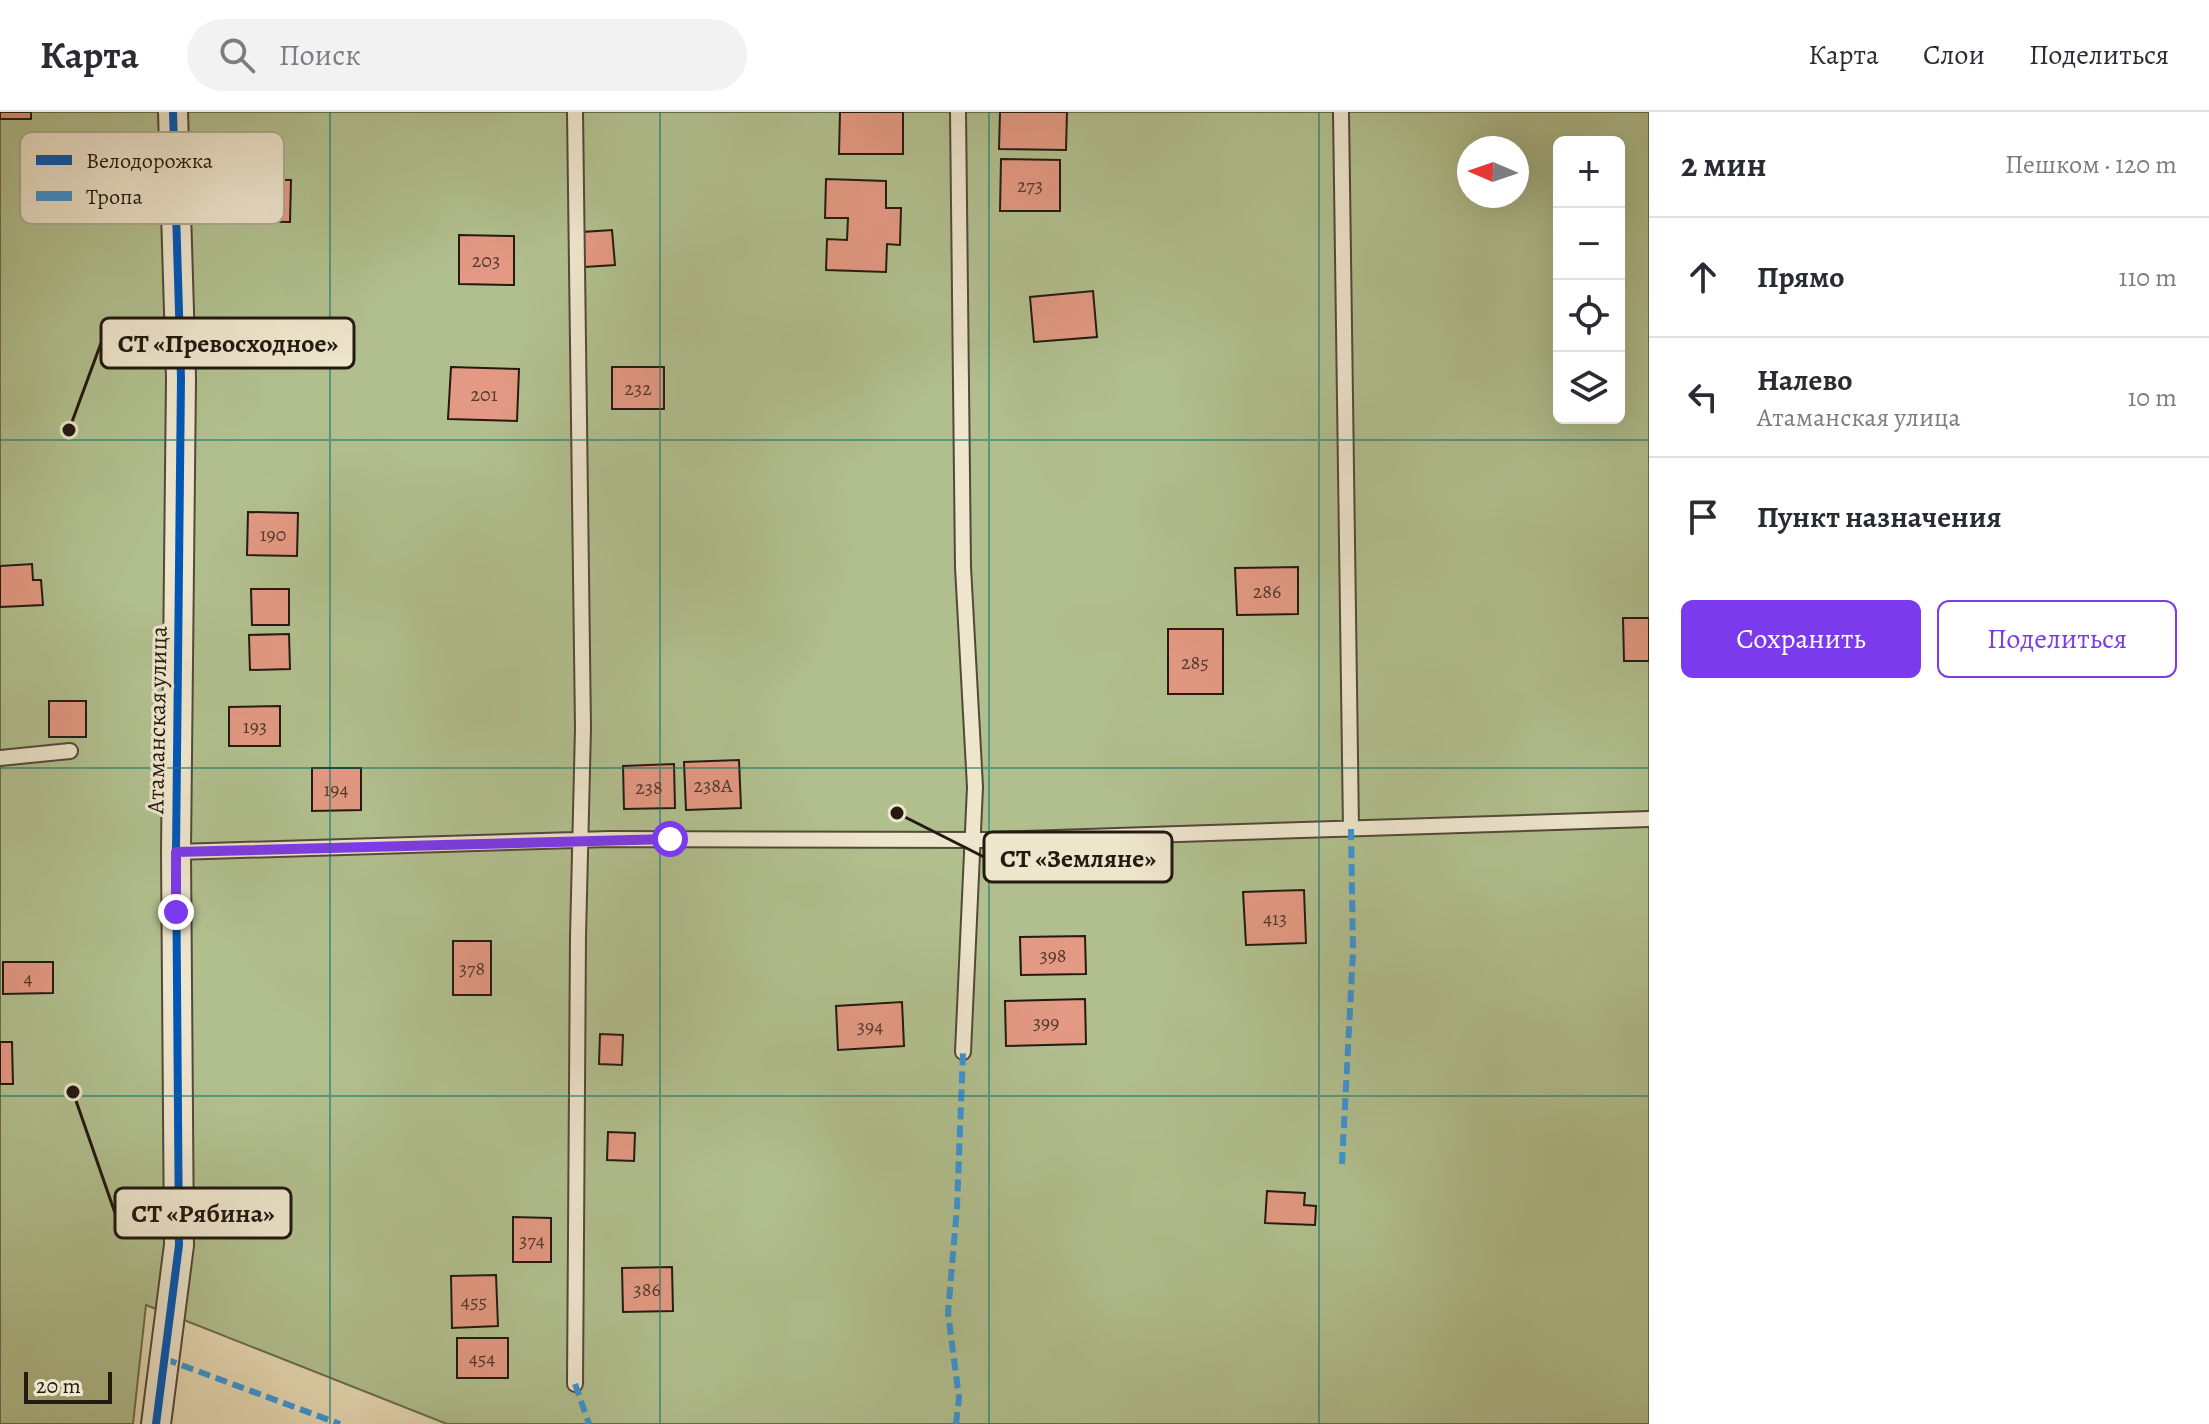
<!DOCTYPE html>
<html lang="ru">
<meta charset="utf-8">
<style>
:root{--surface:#fff;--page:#f2f2f3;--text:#2b2b33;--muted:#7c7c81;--line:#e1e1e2;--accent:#7c3aed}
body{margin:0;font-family:Alegreya,serif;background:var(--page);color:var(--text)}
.controls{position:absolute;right:24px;top:24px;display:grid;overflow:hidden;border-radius:12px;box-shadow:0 8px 32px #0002}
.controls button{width:72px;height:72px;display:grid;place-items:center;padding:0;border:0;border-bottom:2px solid var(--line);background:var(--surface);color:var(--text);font:40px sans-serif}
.compass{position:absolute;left:1457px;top:24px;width:72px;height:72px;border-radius:50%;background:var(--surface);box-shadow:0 8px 32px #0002;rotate:272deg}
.scale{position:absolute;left:24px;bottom:20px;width:88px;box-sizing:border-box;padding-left:8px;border:4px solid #231a10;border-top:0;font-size:22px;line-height:28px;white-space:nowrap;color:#231a10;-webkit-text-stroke:6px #ede5cc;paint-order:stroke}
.stop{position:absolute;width:24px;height:24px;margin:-18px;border:6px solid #7c3aed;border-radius:50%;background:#fff}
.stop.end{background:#7c3aed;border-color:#fff;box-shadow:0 2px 8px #0008}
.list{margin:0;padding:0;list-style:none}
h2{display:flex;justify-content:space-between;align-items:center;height:104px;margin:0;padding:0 32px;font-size:34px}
h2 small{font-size:26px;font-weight:400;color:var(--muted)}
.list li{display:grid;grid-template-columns:52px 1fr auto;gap:24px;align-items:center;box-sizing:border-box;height:120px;padding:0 32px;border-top:2px solid var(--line)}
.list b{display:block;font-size:30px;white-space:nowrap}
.list p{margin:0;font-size:26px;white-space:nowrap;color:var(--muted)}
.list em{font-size:26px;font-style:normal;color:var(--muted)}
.actions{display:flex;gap:16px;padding:24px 32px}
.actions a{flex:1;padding:18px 0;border:2px solid var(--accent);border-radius:12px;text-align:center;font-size:28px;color:var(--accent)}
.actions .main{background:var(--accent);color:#fff}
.icon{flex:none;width:44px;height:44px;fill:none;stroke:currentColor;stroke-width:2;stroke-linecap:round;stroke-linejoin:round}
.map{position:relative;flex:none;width:1649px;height:1312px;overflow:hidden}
header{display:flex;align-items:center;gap:48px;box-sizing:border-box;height:112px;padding:0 40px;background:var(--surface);border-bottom:2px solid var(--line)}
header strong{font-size:38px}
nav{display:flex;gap:44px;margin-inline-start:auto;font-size:28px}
.search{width:560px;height:72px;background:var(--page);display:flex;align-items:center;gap:20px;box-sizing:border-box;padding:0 28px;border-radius:44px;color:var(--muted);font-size:30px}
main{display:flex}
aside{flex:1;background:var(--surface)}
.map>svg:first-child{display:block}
</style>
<header>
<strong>Карта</strong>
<div class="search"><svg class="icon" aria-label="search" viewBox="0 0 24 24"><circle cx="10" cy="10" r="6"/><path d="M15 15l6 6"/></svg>Поиск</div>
<nav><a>Карта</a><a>Слои</a><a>Поделиться</a></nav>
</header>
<main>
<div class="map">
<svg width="1649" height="1312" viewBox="0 0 1649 1312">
<rect width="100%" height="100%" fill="#e4d7b1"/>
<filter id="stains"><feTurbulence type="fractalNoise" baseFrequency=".0025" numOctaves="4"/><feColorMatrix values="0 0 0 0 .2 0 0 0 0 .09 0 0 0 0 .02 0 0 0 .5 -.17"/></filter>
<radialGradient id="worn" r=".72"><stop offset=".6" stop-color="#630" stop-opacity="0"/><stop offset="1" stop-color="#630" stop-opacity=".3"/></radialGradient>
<path fill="#b1bf8e" stroke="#6a6c4f" stroke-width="2" fill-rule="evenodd" d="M0 0H1649V1312H447L146 1193 133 1312H0ZM1559 30H1619V306H1559ZM1469 36H1517V84H1469Z"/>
<path fill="#e39983" stroke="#231a10" stroke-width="2" d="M0 0H31V7H0Z
M840 0H903V42H839Z
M1000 0H1067L1066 38 999 37Z
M1001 47 1060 48V99H1000Z
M227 67 291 68 290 110 227 109Z
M826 67 886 69V96H901L900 133 887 132 886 160 826 158 827 127 847 128 848 106H825Z
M612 118 615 153 585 155 582 120Z
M459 123 514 124V173L459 172Z
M1093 179 1097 225 1034 230 1030 185Z
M451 255 519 257 517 309 448 307Z
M612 255H664V297H612Z
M248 400 298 401 297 444 247 443Z
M32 452 33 468H41L43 493 0 495V454Z
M1298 455V502L1237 503 1235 456Z
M251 477H289V513H252Z
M1623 506H1649V549H1624Z
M1168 517H1223V582H1168Z
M289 522 290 557 250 558 249 523Z
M49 589H86V625H49Z
M280 594V634H229V595Z
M739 648 741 696 686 698 684 650Z
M674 652 675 696 624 697 623 654Z
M312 656H361V698L312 699Z
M1304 778 1306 831 1246 833 1243 780Z
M1085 824 1086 862 1021 863 1020 825Z
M453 829H491V883H453Z
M3 850H53V881L3 882Z
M1085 887 1086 932 1006 934 1005 889Z
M902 890 904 934 838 938 836 894Z
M600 922 623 923 622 953 599 952Z
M0 930H12L13 972H0Z
M608 1020 635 1021 634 1049 607 1048Z
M1267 1079 1305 1081 1304 1093 1316 1094 1315 1113 1265 1111Z
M513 1105 551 1106V1150H513Z
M672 1155 673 1199 623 1200 622 1156Z
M496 1163 498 1214 452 1216 451 1164Z
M457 1226H508V1266H457Z"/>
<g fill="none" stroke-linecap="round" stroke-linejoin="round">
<g stroke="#534938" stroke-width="18">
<path id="lane" d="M575 0 583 616 578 825 575 1272
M958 0 963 455 975 675 963 940
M1341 0 1351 717
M0 646 70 639
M176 740 609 727 990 728 1649 707"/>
</g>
<g stroke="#534938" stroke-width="32">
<path id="street" d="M156 1312 179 1133 176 740 181 266 173 0"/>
</g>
<use href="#lane" stroke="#ede5cc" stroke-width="14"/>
<use href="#street" stroke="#ede5cc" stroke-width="28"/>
<path stroke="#3b94d3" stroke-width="6" stroke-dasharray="12 6" stroke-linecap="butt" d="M1342 1052 1353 840 1351 717
M165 1247 340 1312
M575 1272 589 1312
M956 1312 959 1286 948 1201 957 1095 963 940"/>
<g stroke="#ede5cc" stroke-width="13">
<path id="cycleway" d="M156 1312 179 1133 176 740 181 266 173 0"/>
</g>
<use href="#cycleway" stroke="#0057b8" stroke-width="8"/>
</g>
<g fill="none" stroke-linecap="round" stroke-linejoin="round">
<path stroke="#7c3aed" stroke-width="10" d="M176 800V740L670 727"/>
</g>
<path fill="none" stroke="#0f766e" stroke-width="2" stroke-opacity="0.55" d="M330 0V1312M660 0V1312M989 0V1312M1319 0V1312M0 328H1649M0 656H1649M0 984H1649"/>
<g text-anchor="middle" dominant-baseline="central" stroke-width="6" stroke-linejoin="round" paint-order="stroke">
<g font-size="20" fill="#533a2d">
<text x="1030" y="73">273</text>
<text x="486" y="148">203</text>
<text x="638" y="276">232</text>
<text x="484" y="282">201</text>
<text x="273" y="422">190</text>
<text x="1267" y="479">286</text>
<text x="1195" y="550">285</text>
<text x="255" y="614">193</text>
<text x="713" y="673">238А</text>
<text x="649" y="675">238</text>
<text x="336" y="677">194</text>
<text x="1275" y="806">413</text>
<text x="1053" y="843">398</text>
<text x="472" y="856">378</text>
<text x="28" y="866">4</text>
<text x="1046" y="910">399</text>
<text x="870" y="914">394</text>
<text x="532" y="1128">374</text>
<text x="647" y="1177">386</text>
<text x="474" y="1189">455</text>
<text x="482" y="1246">454</text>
</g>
<g font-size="24" fill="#231a10" stroke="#ede5cc">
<text transform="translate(157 608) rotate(-89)">Атаманская улица</text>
</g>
</g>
<rect x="20" y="20" width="264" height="92" rx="12" fill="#ede5cc" stroke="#b0a894" stroke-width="2"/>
<rect x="36" y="43" width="36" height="10" fill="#0057b8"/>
<rect x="36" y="79" width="36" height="10" fill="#3b94d3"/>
<g font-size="22" fill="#231a10">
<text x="86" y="56">Велодорожка</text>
<text x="86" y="92">Тропа</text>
</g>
<path fill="none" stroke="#231a10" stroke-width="3" d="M69 318L101 231M897 701L984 745M73 980L115 1101"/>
<g fill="#231a10" stroke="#ede5cc" stroke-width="3">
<circle cx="69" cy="318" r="8"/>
<circle cx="897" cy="701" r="8"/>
<circle cx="73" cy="980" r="8"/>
</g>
<g fill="#ede5cc" stroke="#231a10" stroke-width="3">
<rect x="101" y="206" width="253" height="50" rx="8"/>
<rect x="984" y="720" width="188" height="50" rx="8"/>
<rect x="115" y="1076" width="176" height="50" rx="8"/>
</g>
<g font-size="26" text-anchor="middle" font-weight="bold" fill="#231a10">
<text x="228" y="240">СТ «Превосходное»</text>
<text x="1078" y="755">СТ «Земляне»</text>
<text x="203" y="1110">СТ «Рябина»</text>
</g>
<rect width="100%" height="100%" filter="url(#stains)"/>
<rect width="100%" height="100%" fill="url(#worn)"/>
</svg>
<div class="controls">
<button>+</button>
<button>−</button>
<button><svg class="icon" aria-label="locate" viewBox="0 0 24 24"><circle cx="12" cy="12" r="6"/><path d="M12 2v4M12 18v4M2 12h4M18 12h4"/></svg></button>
<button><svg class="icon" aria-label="layers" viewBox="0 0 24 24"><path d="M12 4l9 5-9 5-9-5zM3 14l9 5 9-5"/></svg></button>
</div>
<svg class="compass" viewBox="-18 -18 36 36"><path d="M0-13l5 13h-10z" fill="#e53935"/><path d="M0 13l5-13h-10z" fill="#7c7c81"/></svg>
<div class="scale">20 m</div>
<div class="stop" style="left:670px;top:727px"></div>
<div class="stop end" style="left:176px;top:800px"></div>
</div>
<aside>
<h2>2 мин<small>Пешком · 120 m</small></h2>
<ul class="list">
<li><svg class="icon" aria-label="ahead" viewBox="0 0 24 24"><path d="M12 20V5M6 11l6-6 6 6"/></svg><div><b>Прямо</b></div><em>110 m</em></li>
<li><svg class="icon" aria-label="left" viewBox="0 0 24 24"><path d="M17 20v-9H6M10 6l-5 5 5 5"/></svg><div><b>Налево</b><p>Атаманская улица</p></div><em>10 m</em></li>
<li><svg class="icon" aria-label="arrive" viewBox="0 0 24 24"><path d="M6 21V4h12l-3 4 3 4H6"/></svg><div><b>Пункт назначения</b></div></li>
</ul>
<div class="actions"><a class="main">Сохранить</a><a>Поделиться</a></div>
</aside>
</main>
